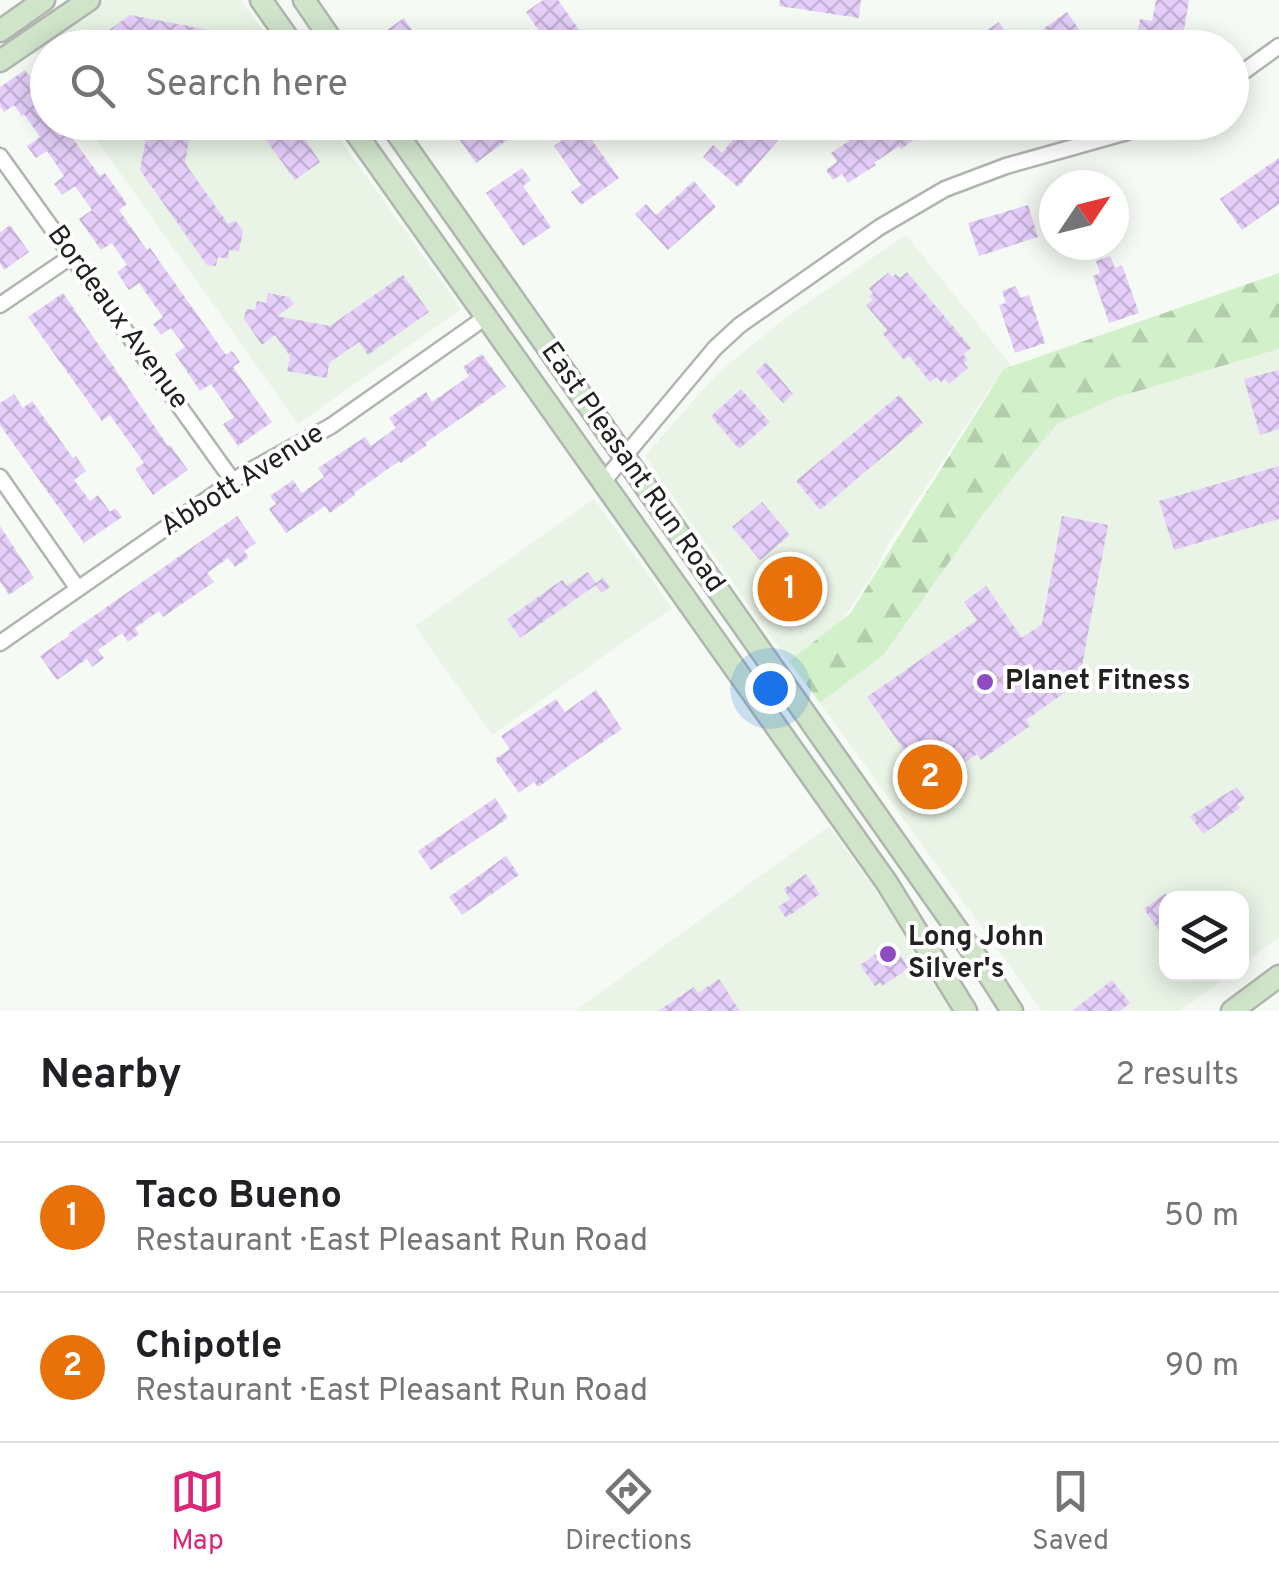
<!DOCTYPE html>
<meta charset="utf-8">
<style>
:root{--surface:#fff;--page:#f6f6f6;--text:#202124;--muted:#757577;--line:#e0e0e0;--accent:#db2777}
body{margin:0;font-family:Overpass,sans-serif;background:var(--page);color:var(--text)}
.controls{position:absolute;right:30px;bottom:30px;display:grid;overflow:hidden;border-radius:20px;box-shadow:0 5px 25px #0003}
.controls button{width:90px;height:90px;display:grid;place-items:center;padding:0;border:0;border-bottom:2px solid var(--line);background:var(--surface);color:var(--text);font:50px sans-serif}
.compass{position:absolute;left:1039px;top:170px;width:90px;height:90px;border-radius:50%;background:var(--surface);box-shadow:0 5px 25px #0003;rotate:55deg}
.you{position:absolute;left:770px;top:688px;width:35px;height:35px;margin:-25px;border:8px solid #fff;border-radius:50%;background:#1a73e8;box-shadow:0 0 0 15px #1a73e833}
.badge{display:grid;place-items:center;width:65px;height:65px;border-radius:50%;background:var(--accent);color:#fff;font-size:32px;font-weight:700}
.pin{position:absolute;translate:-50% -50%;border:5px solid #fff;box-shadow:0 2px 10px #0006}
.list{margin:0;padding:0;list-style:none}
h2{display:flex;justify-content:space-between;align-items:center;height:130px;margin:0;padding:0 40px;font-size:42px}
h2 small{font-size:32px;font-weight:400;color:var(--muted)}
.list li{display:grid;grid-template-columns:65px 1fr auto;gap:30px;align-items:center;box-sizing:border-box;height:150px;padding:0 40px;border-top:2px solid var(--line)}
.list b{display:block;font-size:38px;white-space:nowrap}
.list p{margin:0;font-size:32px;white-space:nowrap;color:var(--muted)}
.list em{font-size:32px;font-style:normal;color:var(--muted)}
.icon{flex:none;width:55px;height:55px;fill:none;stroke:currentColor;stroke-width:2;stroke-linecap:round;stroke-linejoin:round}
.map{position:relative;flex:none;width:1279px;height:1011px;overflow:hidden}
.search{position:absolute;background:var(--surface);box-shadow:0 5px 25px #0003;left:30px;right:30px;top:30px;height:110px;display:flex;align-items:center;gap:25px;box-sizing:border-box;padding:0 35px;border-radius:55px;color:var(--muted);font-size:38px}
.sheet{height:430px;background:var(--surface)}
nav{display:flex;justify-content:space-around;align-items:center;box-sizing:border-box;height:140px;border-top:2px solid var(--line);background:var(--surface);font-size:28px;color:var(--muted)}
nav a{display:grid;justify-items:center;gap:5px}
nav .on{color:var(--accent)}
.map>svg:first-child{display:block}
</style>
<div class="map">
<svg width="1279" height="1011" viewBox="0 0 1279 1011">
<defs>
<pattern id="forest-firs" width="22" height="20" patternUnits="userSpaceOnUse" patternTransform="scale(2.5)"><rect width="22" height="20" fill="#d2f0ca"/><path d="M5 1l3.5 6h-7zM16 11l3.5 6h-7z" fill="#b4cead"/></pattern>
<pattern id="building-cross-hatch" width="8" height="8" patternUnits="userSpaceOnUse" patternTransform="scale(2.5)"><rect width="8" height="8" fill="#e5cffa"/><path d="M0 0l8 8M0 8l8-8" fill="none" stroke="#c4b1d6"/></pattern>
</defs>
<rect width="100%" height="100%" fill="#f5faf4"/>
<path fill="#e9f3e6" d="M106 0H241L275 47 48 48 47 69 34 50Z
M85 123H328L461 309 298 424Z
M906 235 1014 369 991 387 887 546 876 569 846 615 820 642 791 666 645 456 716 375 784 319Z
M1279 349V937L1242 965V898H1166V974H1230L1180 1011H1042L820 703 885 655 986 510 1057 424 1115 398Z
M594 499 672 608 492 735 415 626Z
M829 826 916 945 954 1011H575Z"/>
<path fill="url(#forest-firs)" d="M1279 273V349L1115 398 1057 424 986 510 884 655 820 703 789 661 850 614 1004 369Z"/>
<path fill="url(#building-cross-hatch)" d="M543 0H558L587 41 577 48H551L526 12Z
M780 0H861L859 18 779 6Z
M1156 0H1189L1182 42 1137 35 1140 19 1152 21Z
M1067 12 1092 48H1056L1043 29Z
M130 15 209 30 206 48H84Z
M404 18 424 48H389L380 35Z
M999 22 1016 48H962Z
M25 70 48 102V122H71L76 130 70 135 100 176 105 173 127 204 119 210 147 250 150 248 226 355 232 351 240 362 233 367 272 422 238 446 223 424 234 417 211 384 200 391 192 379 175 354 185 347 171 328 161 335 153 324 163 317 139 283 129 290 117 272 127 265 112 243 101 250 79 219 92 210 75 186 62 195 54 184 64 176 47 151 36 158 27 146 40 137 24 114 22 116 14 105 4 112 0 106V87Z
M149 122H192L185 163 228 224 235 220 243 231 239 251 229 250 228 259 218 257 216 266 207 265 140 170Z
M291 122H293L320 162 295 180 266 140Z
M447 122H532L476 163Z
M629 122H682L680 137 629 129Z
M748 122H760L779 139 738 187 703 157 713 145 722 153Z
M877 122H921L926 131 901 149 899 146 874 163 876 165 848 183 842 174 833 180 826 170 837 162 831 153Z
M582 126 619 178 581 205 571 192 581 185 554 146Z
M1279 158V204L1242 230 1220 199Z
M522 168 531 180 523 186 551 227 523 246 486 193Z
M694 181 716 207 668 250 635 214 646 204 656 215Z
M1028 205 1038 237 979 256 968 223Z
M10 225 29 252 4 270 0 263V233Z
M1110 256 1115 268 1122 265 1139 313 1109 323 1093 276 1100 273 1096 261Z
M907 272 971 348 963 354 968 360 964 363 968 368 949 384 945 379 941 382 937 377 930 382 909 356 904 360 883 334 887 330 866 305 873 300 870 296 873 293 869 288 888 273 892 277 896 274 900 278Z
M403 275 429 312 368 355 359 342 329 363 327 378 287 371 290 356 275 335 262 345 244 319 246 309 255 310 257 301 266 303 268 293 289 297 294 304 277 316 330 326Z
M1016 286 1021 298 1029 295 1045 343 1015 353 999 305 1006 303 1002 291Z
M63 293 168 446 170 445 188 470 153 495 135 469 144 463 110 415 102 421 28 317Z
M482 354 506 387 425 443 427 445 401 463 399 461 354 493 355 495 330 513 325 506 286 533 269 509 276 504 270 496 293 480 302 493 324 477 318 468 365 437 371 446 396 428 389 418 426 392 432 402 458 384 469 376 463 367Z
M766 362 793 394 783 403 756 372Z
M1279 370V429L1260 435 1244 379Z
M741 389 770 422 739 449 711 416Z
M14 394 23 408 32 401 73 458 76 456 86 471 74 480 90 501 98 495 110 512 115 508 122 517 84 543 0 425V403Z
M899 395 923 423 820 510 796 481Z
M1279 466V519L1174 550 1159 501Z
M762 502 790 535 760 560 732 527Z
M237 516 256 543 244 551 249 557 235 567 228 558 207 573 214 582 163 617 159 611 135 628 139 634 128 642 122 633 98 650 104 658 92 667 87 659 57 680 40 656 70 635 68 634Z
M1062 516 1108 525 1081 671 1085 678 1026 720 1030 726 981 760 977 754 930 787 867 697 977 620 964 602 986 586 1022 638 1042 624Z
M0 526 34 578 9 595 0 581Z
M803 562 818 578 777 615 762 599Z
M588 572 596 583 603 578 610 587 601 593 596 585 520 638 507 619 562 580 567 586Z
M596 690 622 729 538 787 534 782 519 793 495 759 510 749 501 736 556 699 565 712Z
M1237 787 1245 799 1237 804 1240 808 1203 834 1190 816Z
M495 798 508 818 431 870 418 851Z
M506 856 519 875 462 915 449 897Z
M806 874 820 894 786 918 778 907 790 899 784 889Z
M1166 893V941L1144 909Z
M892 943 909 968 882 986 880 983 875 986 860 965Z
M719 979 740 1011H658L694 987 698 993Z
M1112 980 1130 1003 1120 1011H1072Z"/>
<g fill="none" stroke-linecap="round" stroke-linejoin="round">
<g stroke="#b0b5af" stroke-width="19">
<path id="street" d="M1232 80 1279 46
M0 156 233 481
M0 305 72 256
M0 477 78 589
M603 482 715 348 740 325 880 227 945 189 1006 166 1127 132 1152 122
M0 643 242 475 331 426 486 317"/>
</g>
<g stroke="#b0b5af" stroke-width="25">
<path id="secondary" d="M261 0 295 48
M304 0 337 48
M0 31 44 0
M0 61 89 0
M348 122 887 883 966 1011
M389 122 989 975 1012 1011
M1232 1011 1279 976"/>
</g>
<use href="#street" stroke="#fff" stroke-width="14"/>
<use href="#secondary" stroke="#d0e4ca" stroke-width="20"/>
</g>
<g fill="#8f4bc0" stroke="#fff" stroke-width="4">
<circle cx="985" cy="682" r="10"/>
<circle cx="888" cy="954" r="10"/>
</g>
<g text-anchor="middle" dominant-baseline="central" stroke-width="8" stroke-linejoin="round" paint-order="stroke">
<g font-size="28" fill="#222321" stroke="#fff">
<text transform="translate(117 318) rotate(54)">Bordeaux Avenue</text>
<text transform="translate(632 468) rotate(55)">East Pleasant Run Road</text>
<text transform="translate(243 481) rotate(-32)">Abbott Avenue</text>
</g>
<g font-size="28" font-weight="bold" fill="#222321" stroke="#fff" text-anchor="start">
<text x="1005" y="682">Planet Fitness</text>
<text x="908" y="938">Long John<tspan x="908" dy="32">Silver's</tspan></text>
</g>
</g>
</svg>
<div class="controls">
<button><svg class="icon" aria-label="layers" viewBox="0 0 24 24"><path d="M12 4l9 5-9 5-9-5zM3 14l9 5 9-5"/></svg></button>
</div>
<svg class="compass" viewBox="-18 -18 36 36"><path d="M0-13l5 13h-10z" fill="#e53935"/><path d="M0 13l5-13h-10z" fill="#757577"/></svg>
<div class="you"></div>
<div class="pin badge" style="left:790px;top:589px;background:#e8710a">1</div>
<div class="pin badge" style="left:930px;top:777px;background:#e8710a">2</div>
<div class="search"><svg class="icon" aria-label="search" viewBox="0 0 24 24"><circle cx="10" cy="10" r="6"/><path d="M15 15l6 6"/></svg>Search here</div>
</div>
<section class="sheet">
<h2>Nearby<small>2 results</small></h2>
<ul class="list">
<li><span class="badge" style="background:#e8710a">1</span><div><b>Taco Bueno</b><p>Restaurant · East Pleasant Run Road</p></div><em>50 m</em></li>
<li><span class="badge" style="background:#e8710a">2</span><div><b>Chipotle</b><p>Restaurant · East Pleasant Run Road</p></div><em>90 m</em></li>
</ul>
</section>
<nav>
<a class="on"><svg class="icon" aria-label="map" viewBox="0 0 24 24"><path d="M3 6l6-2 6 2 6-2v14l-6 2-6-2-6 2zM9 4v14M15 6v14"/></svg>Map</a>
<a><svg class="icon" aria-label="directions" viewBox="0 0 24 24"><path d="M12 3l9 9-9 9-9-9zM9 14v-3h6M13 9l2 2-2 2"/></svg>Directions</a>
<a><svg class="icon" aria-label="saved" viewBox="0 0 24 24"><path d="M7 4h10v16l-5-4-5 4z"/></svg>Saved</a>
</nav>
